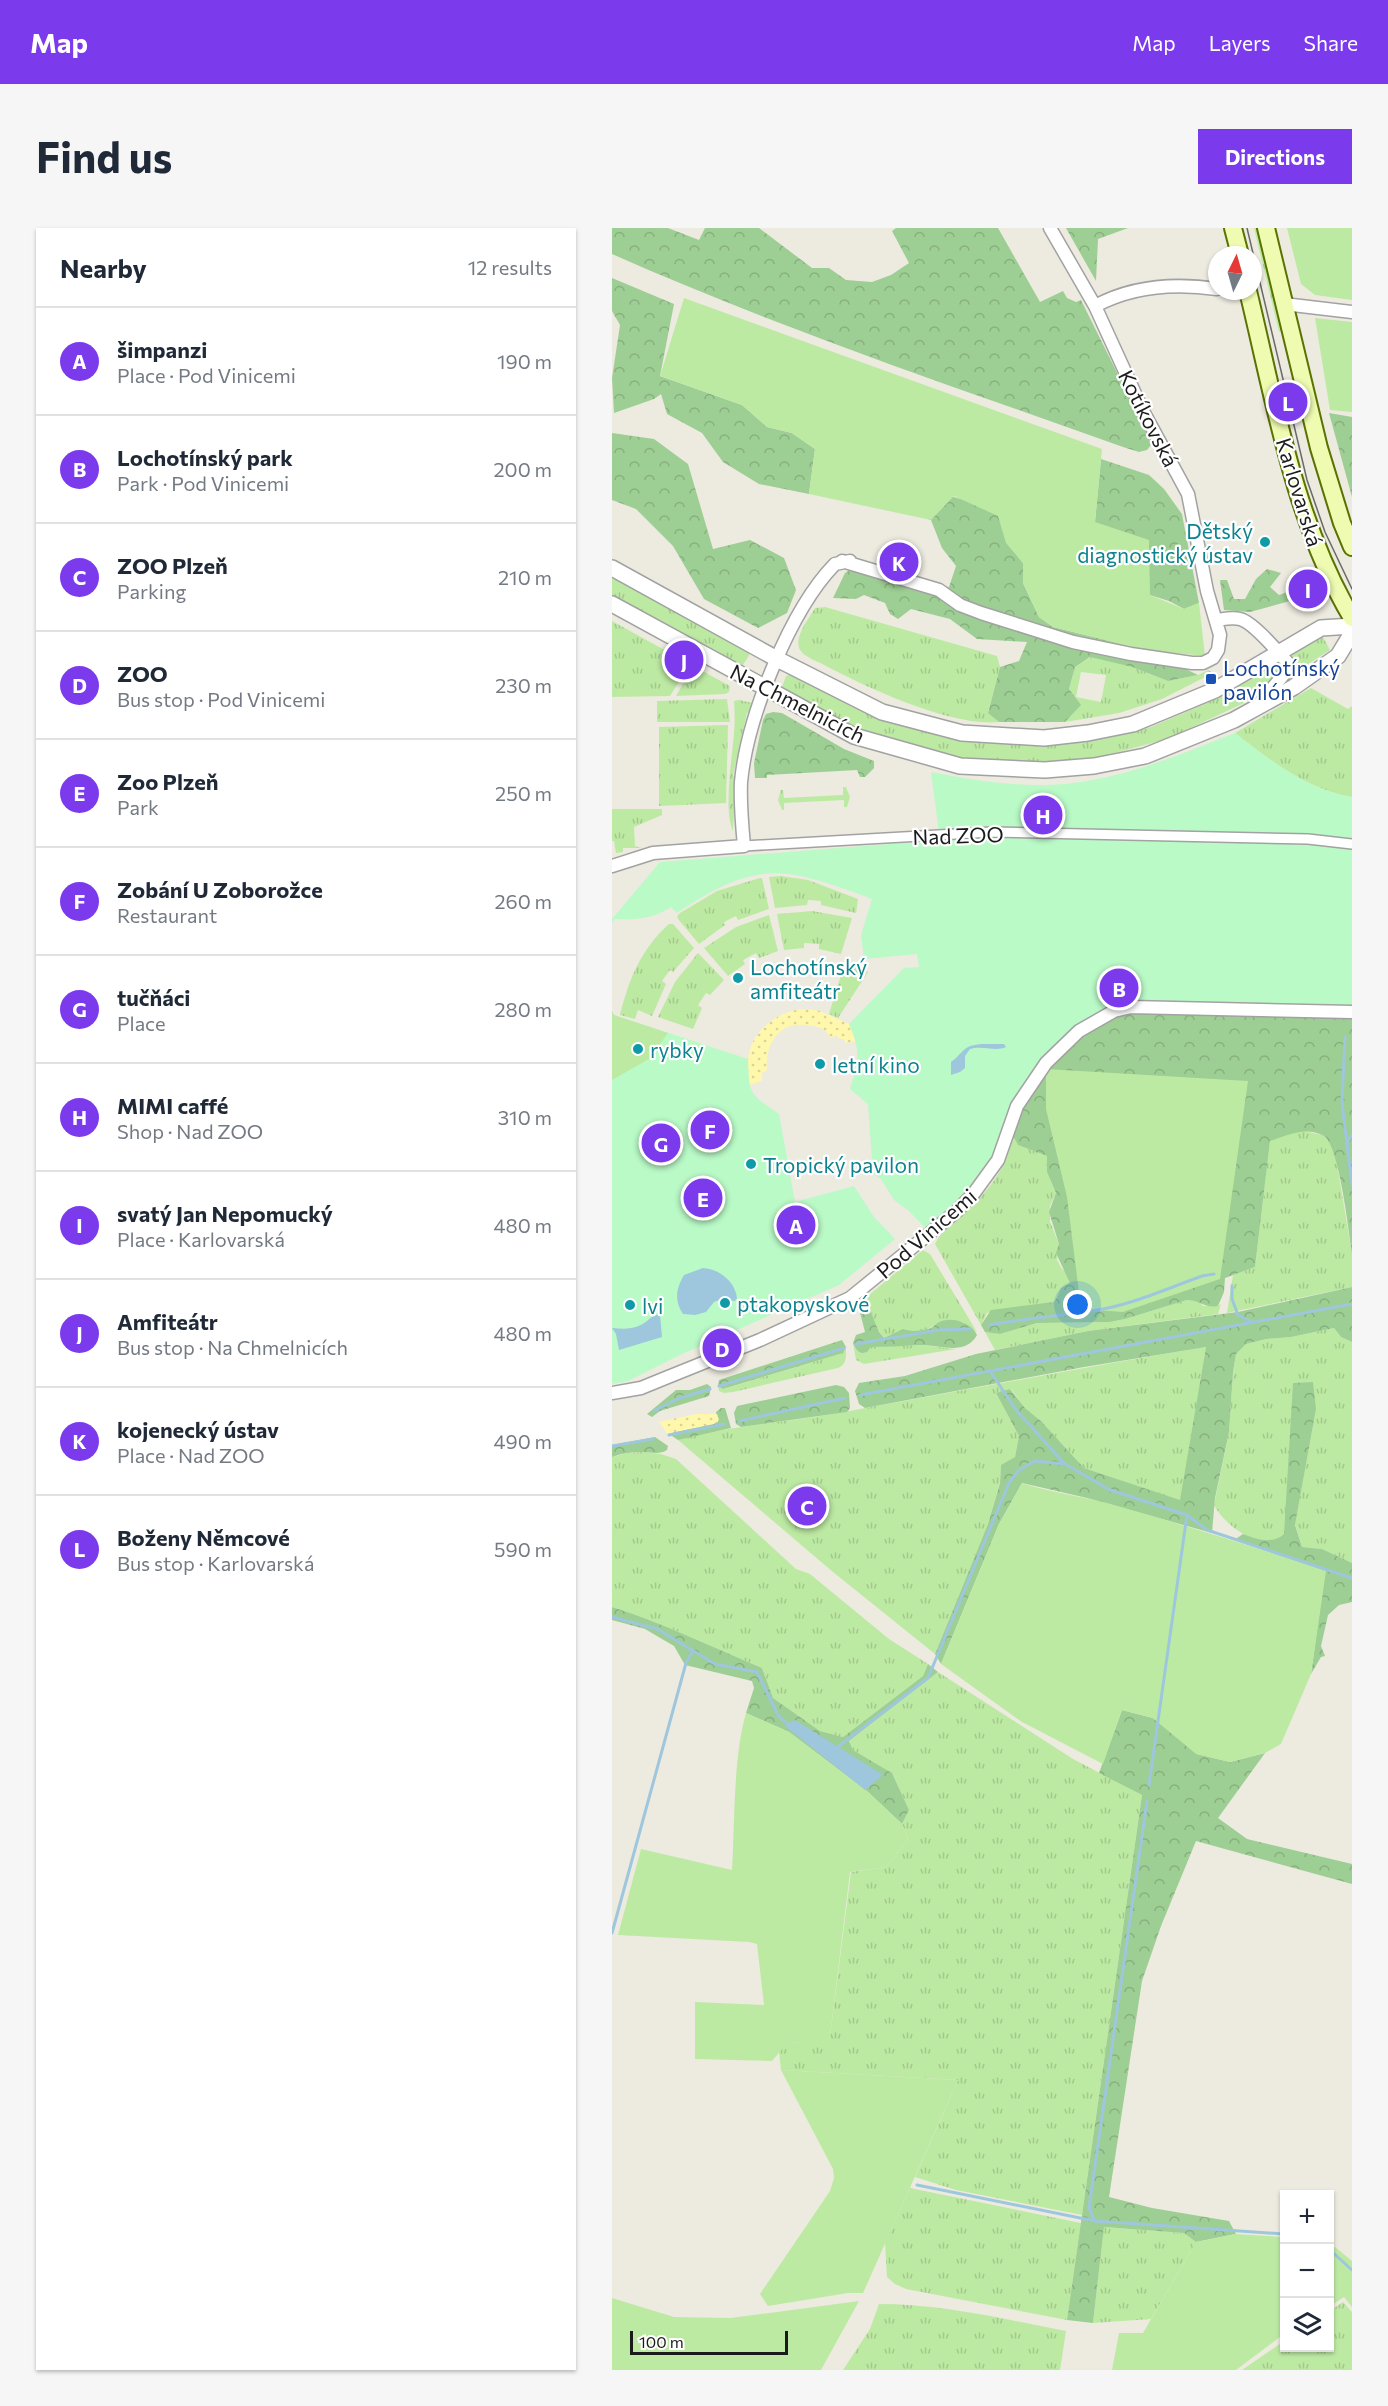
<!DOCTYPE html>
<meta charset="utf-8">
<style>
:root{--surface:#fff;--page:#f6f6f7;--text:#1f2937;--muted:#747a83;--line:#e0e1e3;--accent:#7c3aed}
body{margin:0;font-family:Commissioner,sans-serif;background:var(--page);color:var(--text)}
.controls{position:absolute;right:18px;bottom:18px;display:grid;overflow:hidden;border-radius:0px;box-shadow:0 2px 4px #0004}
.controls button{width:54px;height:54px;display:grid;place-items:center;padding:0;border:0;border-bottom:2px solid var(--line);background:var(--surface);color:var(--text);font:30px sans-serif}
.compass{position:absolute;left:596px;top:18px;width:54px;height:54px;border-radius:50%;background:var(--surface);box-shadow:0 2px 4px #0004;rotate:5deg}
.scale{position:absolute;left:18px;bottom:15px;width:158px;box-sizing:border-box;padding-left:6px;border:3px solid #1b1b1b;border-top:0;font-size:16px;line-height:21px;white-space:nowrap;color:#1b1b1b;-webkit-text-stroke:4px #fff;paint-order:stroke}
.you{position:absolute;left:466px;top:1077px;width:21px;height:21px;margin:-15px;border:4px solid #fff;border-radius:50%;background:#1a73e8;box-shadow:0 0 0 9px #1a73e833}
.badge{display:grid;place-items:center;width:39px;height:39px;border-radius:50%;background:var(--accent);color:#fff;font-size:20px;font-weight:700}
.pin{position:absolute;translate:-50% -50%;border:3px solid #fff;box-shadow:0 2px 6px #0006}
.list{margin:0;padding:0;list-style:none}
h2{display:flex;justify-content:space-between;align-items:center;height:78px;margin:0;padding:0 24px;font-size:26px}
h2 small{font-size:20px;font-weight:400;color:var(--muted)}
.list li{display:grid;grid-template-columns:39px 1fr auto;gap:18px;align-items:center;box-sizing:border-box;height:108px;padding:0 24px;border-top:2px solid var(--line)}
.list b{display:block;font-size:22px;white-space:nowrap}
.list p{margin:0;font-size:20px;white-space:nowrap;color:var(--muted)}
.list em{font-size:20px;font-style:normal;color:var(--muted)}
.icon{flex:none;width:33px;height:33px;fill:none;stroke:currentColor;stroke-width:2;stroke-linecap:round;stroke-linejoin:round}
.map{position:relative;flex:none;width:740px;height:2142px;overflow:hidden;border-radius:0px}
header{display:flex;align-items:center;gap:36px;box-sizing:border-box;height:84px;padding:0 30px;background:var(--accent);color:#fff}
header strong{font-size:28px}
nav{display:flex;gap:33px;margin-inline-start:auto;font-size:21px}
.intro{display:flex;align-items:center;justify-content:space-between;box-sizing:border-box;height:144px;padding:0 36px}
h1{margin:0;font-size:42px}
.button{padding:15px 27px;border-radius:0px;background:var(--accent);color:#fff;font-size:21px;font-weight:700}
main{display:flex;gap:36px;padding:0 36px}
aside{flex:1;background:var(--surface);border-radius:0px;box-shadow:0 2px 4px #0004}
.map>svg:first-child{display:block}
</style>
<header>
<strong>Map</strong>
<nav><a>Map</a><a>Layers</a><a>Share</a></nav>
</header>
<div class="intro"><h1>Find us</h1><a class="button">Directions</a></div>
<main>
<aside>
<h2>Nearby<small>12 results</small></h2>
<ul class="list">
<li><span class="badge">A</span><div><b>šimpanzi</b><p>Place · Pod Vinicemi</p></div><em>190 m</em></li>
<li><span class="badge">B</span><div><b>Lochotínský park</b><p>Park · Pod Vinicemi</p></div><em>200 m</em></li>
<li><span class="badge">C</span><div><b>ZOO Plzeň</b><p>Parking</p></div><em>210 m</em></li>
<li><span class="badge">D</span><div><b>ZOO</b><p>Bus stop · Pod Vinicemi</p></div><em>230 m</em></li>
<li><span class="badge">E</span><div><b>Zoo Plzeň</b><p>Park</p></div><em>250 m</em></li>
<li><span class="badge">F</span><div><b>Zobání U Zoborožce</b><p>Restaurant</p></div><em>260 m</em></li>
<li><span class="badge">G</span><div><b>tučňáci</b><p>Place</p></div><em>280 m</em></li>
<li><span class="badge">H</span><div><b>MIMI caffé</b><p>Shop · Nad ZOO</p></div><em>310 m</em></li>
<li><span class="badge">I</span><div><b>svatý Jan Nepomucký</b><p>Place · Karlovarská</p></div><em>480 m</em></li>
<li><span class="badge">J</span><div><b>Amfiteátr</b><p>Bus stop · Na Chmelnicích</p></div><em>480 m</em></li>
<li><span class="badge">K</span><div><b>kojenecký ústav</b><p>Place · Nad ZOO</p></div><em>490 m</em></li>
<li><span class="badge">L</span><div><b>Boženy Němcové</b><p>Bus stop · Karlovarská</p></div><em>590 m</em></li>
</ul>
</aside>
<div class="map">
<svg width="740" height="2142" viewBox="0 0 740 2142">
<defs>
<pattern id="grass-tufts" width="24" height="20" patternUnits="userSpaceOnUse" patternTransform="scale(1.5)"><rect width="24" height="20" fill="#bdeaa3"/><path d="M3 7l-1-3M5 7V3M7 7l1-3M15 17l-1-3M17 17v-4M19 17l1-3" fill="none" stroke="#a2c88c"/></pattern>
<pattern id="forest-crowns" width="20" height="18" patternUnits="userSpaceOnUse" patternTransform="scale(1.5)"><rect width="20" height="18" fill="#9dce93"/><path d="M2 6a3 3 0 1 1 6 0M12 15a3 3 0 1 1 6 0" fill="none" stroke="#87b07e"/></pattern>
<pattern id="sand-dots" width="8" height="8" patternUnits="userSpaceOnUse" patternTransform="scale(1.5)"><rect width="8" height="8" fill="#fff8ac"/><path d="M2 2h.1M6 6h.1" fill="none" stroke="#dad493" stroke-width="1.8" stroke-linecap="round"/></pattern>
</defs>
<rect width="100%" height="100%" fill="#edeae0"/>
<path fill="url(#grass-tufts)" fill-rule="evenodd" d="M642 0H648L672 102 667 104Z
M0 349 139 424 131 437 128 436 0 368Z
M213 379 385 428 388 439 376 484 387 494C340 499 258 461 216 439 208 434 193 430 188 422 181 409 197 391 203 380Z
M0 393 78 436 58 468 0 469Z
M710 407 718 422 676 449 683 437 680 427Z
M479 429 520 439 556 453 586 447 596 442 601 445 550 471 507 485 453 494 468 477 457 461 463 439ZM469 444 494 447 489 474 464 469Z
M669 434 670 438 666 448 648 460 632 475 555 511 476 532 420 536 344 529 236 498 173 462 170 459 174 448 181 446 252 484 323 502 433 514 510 507 539 499 595 475Z
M81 438 118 458 117 464 113 466 64 468Z
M699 460 736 481 740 478V569C696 562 657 532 623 505Z
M115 471 118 494H45V473Z
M127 472 141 475 140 482 135 485 121 547 124 551 121 603C112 582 119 538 121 515 123 501 123 487 122 473Z
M116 497 114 575 47 578V499Z
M231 559H234L238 569 235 579H232V572L172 575V582H170L166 572 169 562H171L172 570 231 567Z
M0 581H50V587L22 599 23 618 30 620H11V624L4 625 2 613H0Z
M169 648 196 652 246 671 244 685 209 677V673L196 672 195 677 163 680 157 649Z
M148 650H150L157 681 126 692 124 688 112 694 113 697 87 716 66 691 65 688 68 685 105 663Z
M200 683 240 690 229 726 207 721V716L192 715V720L172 722 165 686Z
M157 687 166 723 147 730 144 725 131 732 133 736 116 748 92 720 124 699Z
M57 696H61L82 720 61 744 58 742 50 753 54 756 40 788 26 782 23 791 8 787C17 751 29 721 57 696Z
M86 725 112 752 98 767 94 765 86 777 90 780 81 801 46 789 63 754Z
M233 734 256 744 226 790 217 786Z
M688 902 710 907 718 912 724 930 740 1026V1059L615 1085 621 1047 643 1039 658 912Z
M401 908 406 917 435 928V944L444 965 438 978V994L447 1016 445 1032 450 1041 456 1045 459 1055 449 1060 444 1071 441 1074 375 1085 369 1097 323 1016C328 1004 339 997 348 989 374 966 394 943 401 908Z
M311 1022 318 1026 365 1104 351 1094 335 1092 330 1093 316 1101 300 1104 288 1103 272 1110 267 1104 255 1074 251 1072Z
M575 1072H585L591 1078H606L609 1076 606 1086 476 1103 383 1122 373 1104 388 1106 425 1095 498 1094 513 1091Z
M722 1100 729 1109 740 1114V1335L710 1321 690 1319 683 1296 704 1181 672 1306C650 1326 613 1298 602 1277L617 1204 621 1144 624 1126 634 1116 654 1111 679 1109Z
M241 1115C244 1122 245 1125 253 1125L259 1119 309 1117 344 1121 252 1136 244 1132Z
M234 1119C234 1129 235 1136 226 1140L121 1164 112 1165 107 1163 106 1158 112 1161 231 1125Z
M594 1119 569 1273 472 1240 429 1193 413 1180 399 1161 384 1165 407 1208 403 1229 389 1238 388 1254 376 1296 323 1426 221 1344 66 1212C120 1197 177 1194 232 1184 353 1162 473 1139 594 1119Z
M32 1224 49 1226 64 1231 184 1341 198 1346 277 1411 316 1436 311 1448 231 1509 208 1503 161 1470 150 1440C100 1419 51 1395 0 1379V1229L15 1225Z
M326 1444 461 1531 530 1567 470 1987 344 1962 303 1949 346 1852 169 1842 167 1824 175 1814 217 1816 239 1644 274 1639 296 1611 290 1596 297 1582 280 1545 241 1522 237 1513Z
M298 1960 469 1995 455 2092 294 2061 283 2056 275 2049 273 2015Z
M492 1999 572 2005 584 2014 539 2091 481 2095Z
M731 2074 740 2084V2142H630L672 2113V2120H718V2083Z
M267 2076C331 2076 391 2091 454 2103L448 2142H231L258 2101Z"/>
<path fill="url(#forest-crowns)" d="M0 0H56L87 12 93 0H147L200 40H217L234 52 260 54 279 47 297 35 280 3 284 0H386L428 74 451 63 455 70 464 74 469 72 536 207 539 217 535 222 527 224 511 219C340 158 167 100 0 26Z
M454 0H516L486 11 484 53Z
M0 50 62 76 48 148 130 177 155 199 180 205 203 221 197 266 147 256 111 234 90 205 55 186 49 166 42 171 2 185 0 150 8 97 0 83Z
M717 185 740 189V269Z
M0 205 42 211 76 236 101 321 138 312 172 330 184 362 175 385 146 400 92 371 61 318 24 281 0 272Z
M489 231 537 247 552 261 570 286 587 375 572 381 557 373 538 367 483 294Z
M249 244 349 271 410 282 395 315 411 335V355L427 389 441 399 534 422 586 447 556 453 520 439 478 429 463 439 457 461 469 477 453 494H387L376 485 388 439 407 433 415 414 365 411 338 391 299 381 286 391 278 386 273 375 252 367 244 371 221 370 233 345 247 336 300 354 337 359 344 338 330 320 319 292 298 285Z
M655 341 669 345 658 359 667 367 687 360 683 348 688 343 694 353 692 369 638 384 612 382 608 352H615L622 371H633L644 351Z
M161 484 170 485 232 521 262 533V540L253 549H248L245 542 155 547V550H143L142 535 151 492 154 486Z
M502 783 740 784V1026C737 1005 727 917 712 908 694 898 676 907 658 913L643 1039 613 1050 612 1064 606 1078C593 1081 588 1072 575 1072L513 1091 498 1094 425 1095 388 1106 373 1104 369 1097 379 1082 441 1074 444 1071 449 1060 458 1055 444 1025 447 1016 437 984 444 965 435 944V928L406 917 401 908C402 901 403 892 406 885 414 868 434 854 434 835Z
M740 1059V1114L729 1109 722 1100 679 1109 654 1111 634 1116 624 1126 621 1144 617 1204 603 1270 600 1305 475 1270 410 1255 387 1296 329 1436 323 1426 376 1296 388 1255 389 1237 403 1229 407 1208 384 1165 398 1161 413 1180 429 1193 472 1240 568 1272 594 1119 472 1139 253 1180 247 1176 243 1163 247 1155 293 1148 364 1126 476 1103 626 1084Z
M251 1072 255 1074 267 1104 272 1110 291 1101C300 1104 306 1103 315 1101 321 1101 323 1096 327 1094 340 1088 360 1095 365 1107 353 1129 327 1116 307 1117 291 1118 275 1119 259 1119L255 1124C247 1127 244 1122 241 1115L244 1107 253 1104 246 1077Z
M230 1112 234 1119 231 1125 111 1161 106 1158 107 1152Z
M701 1154 704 1181 683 1297 690 1319 710 1321 740 1335V1374L727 1377 716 1387 709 1418 713 1428 709 1429 699 1446 713 1343 622 1312 631 1306C644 1311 660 1317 672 1306L681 1155Z
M95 1156 99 1159 97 1168 48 1183 40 1189 35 1186 64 1162H78Z
M224 1157 232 1159 237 1165 238 1180 235 1184 129 1199 124 1196 122 1185 125 1178Z
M109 1180H113L119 1200 66 1212 60 1208 61 1204 106 1194 104 1184Z
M43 1209 56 1218 55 1222C47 1227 40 1224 30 1224 20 1224 10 1225 0 1229V1217Z
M0 1379C51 1395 100 1419 150 1440L161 1470 208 1503 231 1509 311 1448 316 1436 326 1444 237 1513 241 1522 280 1545 297 1582 290 1596 256 1564 177 1504 134 1485 142 1460 140 1453 73 1437 62 1418 33 1401 0 1392Z
M510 1482 541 1490 585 1526 618 1534 653 1525 606 1590 635 1611 740 1636V1656L584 1613 549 1698 530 1753 497 1969 540 1980 617 1993 624 2006 584 2014 572 2005 492 1999 481 2095 455 2092 530 1567 487 1545Z"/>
<path fill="url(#sand-dots)" d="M196 781 208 783 237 796 245 813 233 815V812L226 810 225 807 219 810C211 797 205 799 191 797 166 794 153 818 155 842L150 845V853L137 857C137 849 136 840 136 833 138 802 167 781 196 781Z
M84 1186H105L107 1192 102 1196 59 1205H55L47 1194Z"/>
<path fill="#bafac7" d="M623 505C657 532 696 562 740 569V784L519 779 467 803 405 878 386 932 318 1005 297 983 282 972 269 951 261 946 256 876 238 861C247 832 249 824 237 796L292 740 307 739 305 726 252 731 249 707 260 671C173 639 146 630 65 685L59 679C42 691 22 692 2 691L0 696V691L48 634 328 612 319 544C366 553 414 561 461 555 518 548 570 526 623 505Z
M0 783 2 787 136 831C137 867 138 866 167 886L183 974 242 958 262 989 283 1011 227 1057 70 1126 16 1153 0 1156Z"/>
<path fill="#bdeaa3" d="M675 0H740V72L703 67 689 56Z
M72 70 490 221 483 294 537 312 538 367 572 381 587 375 593 428 534 422 441 399 427 389 411 355V335L394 315 386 288 342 268 319 292 197 266 203 221 180 205 155 199 130 177 48 148Z
M703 90 740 94V184L718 182Z
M0 783 2 787 56 805 37 831 0 852Z
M434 841 636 853 608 1051 511 1084 469 1081 455 969 434 881Z
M410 1255C438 1264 467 1268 495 1275 568 1296 641 1318 714 1343L699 1446 669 1516 653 1525 618 1534 584 1526 541 1490 510 1482 491 1536 410 1494 329 1436 387 1296Z
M134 1485 177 1504 256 1564 290 1596 296 1611 274 1639 238 1644 217 1817 176 1814 160 1833 83 1831V1774L152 1777 145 1716 137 1714 6 1707 29 1621 120 1642C123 1594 121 1530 134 1485Z
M169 1842 346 1852 251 2065H236L156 2078 148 2066 218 1963 222 1950 221 1941Z
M624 2006 672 2009V2106L624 2142H500L507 2105H531L584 2014Z
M718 2018 723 2019 740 2033V2079L732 2069 718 2078Z
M0 2070 62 2089 119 2090 247 2073 209 2142H0Z"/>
<path fill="#9ec7dd" d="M371 816H392L394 819C383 824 370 817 358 821L353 828V840L348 844 339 847V834C353 824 350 817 371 816Z
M91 1040C107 1041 123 1053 125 1070L123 1073 107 1072 102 1074 94 1084 83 1087 71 1086C62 1072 64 1061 72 1047Z
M48 1086 50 1109 7 1122 4 1106 0 1100C13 1101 24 1102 35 1093 40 1089 41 1087 48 1086Z
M183 1492 271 1547 253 1562 173 1498Z"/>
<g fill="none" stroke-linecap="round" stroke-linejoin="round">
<path stroke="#9ec7dd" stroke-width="3" d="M733 809 730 875 740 957
M734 916 740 907
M620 1058V1071L626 1087 640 1094
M377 1097C411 1091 445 1088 479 1083 517 1078 554 1061 590 1048L602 1046
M244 1116 327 1102 358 1101
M378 1143 404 1182 453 1236
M107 1158 232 1120
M248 1167 740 1076
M42 1183 65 1171 98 1161
M127 1193 233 1170
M57 1207 113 1196
M0 1218 41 1211
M0 1389 45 1401 103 1436 145 1444 167 1489 179 1498
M223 1521 316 1450 397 1255 407 1242 423 1233 453 1236 498 1262 575 1287 595 1302 740 1350
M537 1557 575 1287
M0 1705 74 1435 81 1422
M305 1957 483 1993 672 2006
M483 1993 477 1980 535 1573
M718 2022 740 2042"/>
<g stroke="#a2a2a2" stroke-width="12">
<path id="pedestrian" d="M132 618 379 604 696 611 740 616"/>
</g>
<g stroke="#a2a2a2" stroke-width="15">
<path id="minor" d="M617 63 637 66
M672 76 740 84
M483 78C520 58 564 55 605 61
M230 333 327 362 348 377 369 385 461 414 519 426 580 435H591L601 430 606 422 608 407 595 363 576 266 531 183 483 78 438 0
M604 392C612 391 620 389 628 391 641 394 666 424 676 435L673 445 648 475
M0 638 41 625 132 618C130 597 128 575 129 554 135 490 178 382 223 336L238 333
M0 1165 29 1160 56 1149 148 1112 238 1070 345 983 362 965 386 932 405 878 434 835 467 803 502 783 519 779 740 784"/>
</g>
<g stroke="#a2a2a2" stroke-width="18">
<path id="tertiary" d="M0 340 165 431 270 484 350 505 432 510 476 505 521 496 603 462 709 400 740 398
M0 376 242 508 348 538 433 542 482 538 533 528 622 492 682 459 726 428 740 405"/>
</g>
<g stroke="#597202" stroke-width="20">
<path id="secondary" d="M621 0 628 27
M654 0 707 220 730 295 740 319
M636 63C663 174 681 290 740 390"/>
</g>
<use href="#pedestrian" stroke="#fff" stroke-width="9"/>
<use href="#minor" stroke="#fff" stroke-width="12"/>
<use href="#tertiary" stroke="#fff" stroke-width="15"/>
<use href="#secondary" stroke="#eefbb0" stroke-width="16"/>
<path stroke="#696969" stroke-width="1.5" d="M635 0 695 252 713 304 740 361"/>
</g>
<g fill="#0f9aa8" stroke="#fff" stroke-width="2">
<circle cx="653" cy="314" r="6"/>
<circle cx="126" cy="750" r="6"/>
<circle cx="26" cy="821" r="6"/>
<circle cx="208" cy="836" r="6"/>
<circle cx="139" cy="936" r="6"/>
<circle cx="113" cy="1075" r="6"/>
<circle cx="18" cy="1077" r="6"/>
</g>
<rect fill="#1a4fb4" stroke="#fff" stroke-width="2" x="593" y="445" width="12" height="12" rx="3"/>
<g text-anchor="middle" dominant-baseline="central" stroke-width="4.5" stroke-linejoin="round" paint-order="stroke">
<g font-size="21" fill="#1b1b1b" stroke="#fff">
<text transform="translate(537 190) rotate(63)">Kotíkovská</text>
<text transform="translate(688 264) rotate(73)">Karlovarská</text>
<text transform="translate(186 475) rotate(27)">Na Chmelnicích</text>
<text transform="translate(346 607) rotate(-2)">Nad ZOO</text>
<text transform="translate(314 1005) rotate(-41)">Pod Vinicemi</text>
</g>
<g font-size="21" fill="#0d838f" stroke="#fff" text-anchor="start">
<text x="641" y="302" text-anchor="end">Dětský<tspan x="641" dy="24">diagnostický ústav</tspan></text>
<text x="138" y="738">Lochotínský<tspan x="138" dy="24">amfiteátr</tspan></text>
<text x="38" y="821">rybky</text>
<text x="220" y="836">letní kino</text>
<text x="151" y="936">Tropický pavilon</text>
<text x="125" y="1075">ptakopyskové</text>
<text x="30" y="1077">lvi</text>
</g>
<g font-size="21" fill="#164399" stroke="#fff" text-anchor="start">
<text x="611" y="439">Lochotínský<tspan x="611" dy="24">pavilón</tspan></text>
</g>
</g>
</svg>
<div class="controls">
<button>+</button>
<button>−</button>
<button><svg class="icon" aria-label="layers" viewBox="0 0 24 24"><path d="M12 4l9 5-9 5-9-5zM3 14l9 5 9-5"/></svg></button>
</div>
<svg class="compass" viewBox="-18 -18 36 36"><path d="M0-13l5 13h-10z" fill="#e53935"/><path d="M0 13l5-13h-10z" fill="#747a83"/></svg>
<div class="scale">100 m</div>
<div class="you"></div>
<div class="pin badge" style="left:184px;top:997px">A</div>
<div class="pin badge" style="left:507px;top:760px">B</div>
<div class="pin badge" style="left:195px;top:1278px">C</div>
<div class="pin badge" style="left:110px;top:1120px">D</div>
<div class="pin badge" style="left:91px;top:970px">E</div>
<div class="pin badge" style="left:98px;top:902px">F</div>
<div class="pin badge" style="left:49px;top:915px">G</div>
<div class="pin badge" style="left:431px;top:587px">H</div>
<div class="pin badge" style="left:696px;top:361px">I</div>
<div class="pin badge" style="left:72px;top:432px">J</div>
<div class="pin badge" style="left:287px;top:334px">K</div>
<div class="pin badge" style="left:676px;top:174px">L</div>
</div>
</main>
